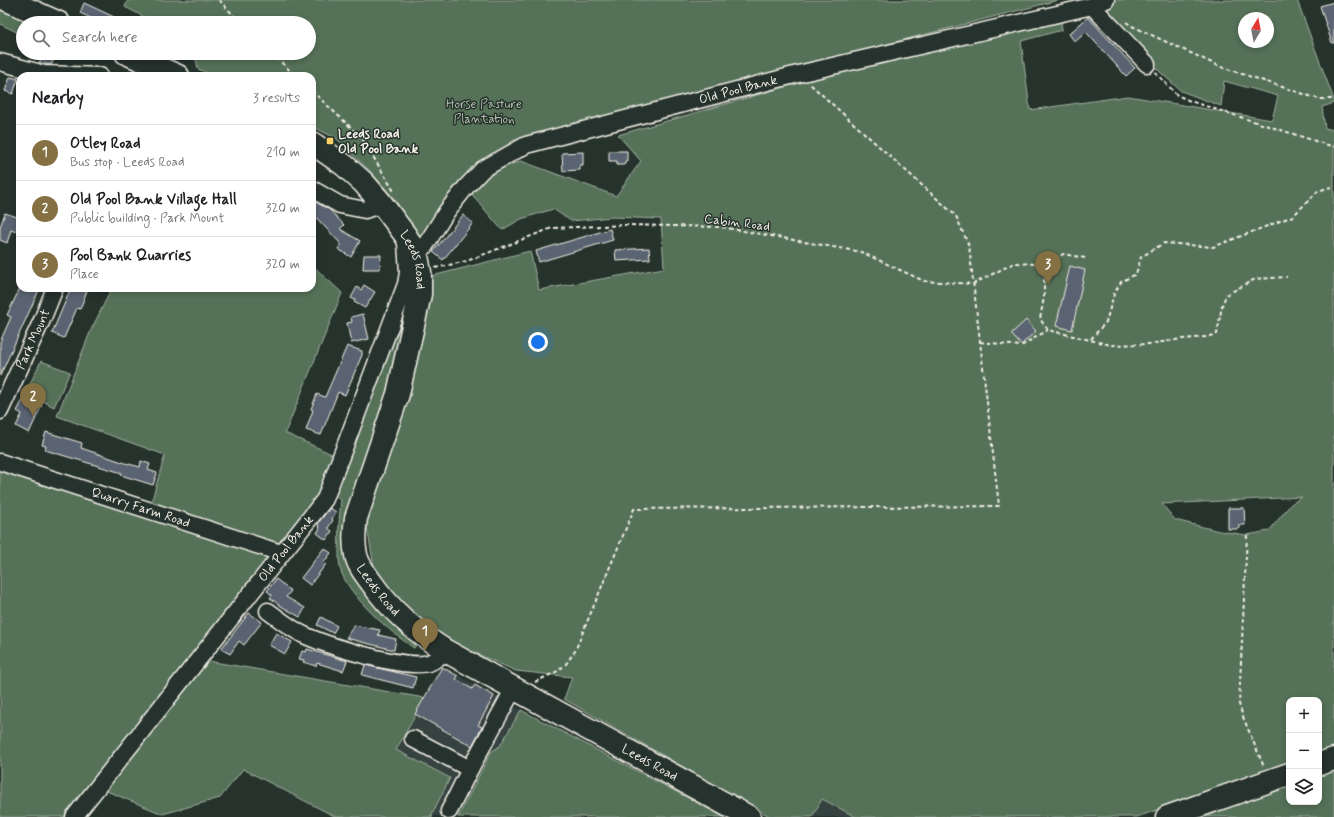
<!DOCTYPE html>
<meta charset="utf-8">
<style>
:root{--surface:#fff;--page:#f6f6f6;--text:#202124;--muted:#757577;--line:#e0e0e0;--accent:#847042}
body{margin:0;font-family:Mynerve,sans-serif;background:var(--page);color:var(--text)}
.controls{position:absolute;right:12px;bottom:12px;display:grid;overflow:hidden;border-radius:8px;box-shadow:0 2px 6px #0003}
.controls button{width:36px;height:36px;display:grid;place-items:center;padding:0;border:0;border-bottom:1px solid var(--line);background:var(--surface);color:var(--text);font:20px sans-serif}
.compass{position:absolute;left:1238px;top:12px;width:36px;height:36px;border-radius:50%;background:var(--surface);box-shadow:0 2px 6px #0003;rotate:10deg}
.you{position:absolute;left:538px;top:342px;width:14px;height:14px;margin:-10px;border:3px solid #fff;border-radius:50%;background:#1a73e8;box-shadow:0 0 0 6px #1a73e833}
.badge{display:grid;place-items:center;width:26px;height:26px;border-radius:50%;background:var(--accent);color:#fff;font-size:13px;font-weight:700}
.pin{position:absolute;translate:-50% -33px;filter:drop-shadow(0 1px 2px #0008)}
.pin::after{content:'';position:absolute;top:21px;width:14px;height:12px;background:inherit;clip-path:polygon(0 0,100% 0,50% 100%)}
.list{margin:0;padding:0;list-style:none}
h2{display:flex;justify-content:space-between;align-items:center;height:52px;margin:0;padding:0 16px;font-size:17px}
h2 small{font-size:13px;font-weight:400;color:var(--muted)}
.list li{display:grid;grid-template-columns:26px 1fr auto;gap:12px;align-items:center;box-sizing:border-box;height:56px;padding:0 16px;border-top:1px solid var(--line)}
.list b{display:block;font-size:15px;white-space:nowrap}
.list p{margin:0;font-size:13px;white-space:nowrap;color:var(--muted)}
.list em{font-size:13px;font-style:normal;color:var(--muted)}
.icon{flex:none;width:22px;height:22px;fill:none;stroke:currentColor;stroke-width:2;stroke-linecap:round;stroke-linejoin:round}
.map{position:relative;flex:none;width:1334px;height:817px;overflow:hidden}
.search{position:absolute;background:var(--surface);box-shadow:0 2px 6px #0003;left:16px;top:16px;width:300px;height:44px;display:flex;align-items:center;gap:10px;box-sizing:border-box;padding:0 14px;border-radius:22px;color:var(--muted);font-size:15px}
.panel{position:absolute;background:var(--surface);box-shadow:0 2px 6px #0003;left:16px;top:72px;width:300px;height:220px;border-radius:12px}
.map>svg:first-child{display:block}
</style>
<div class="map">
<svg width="1334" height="817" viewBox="0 0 1334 817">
<rect width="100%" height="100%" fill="#26332d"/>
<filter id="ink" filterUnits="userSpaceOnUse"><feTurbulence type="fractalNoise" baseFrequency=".025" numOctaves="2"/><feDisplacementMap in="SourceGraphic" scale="8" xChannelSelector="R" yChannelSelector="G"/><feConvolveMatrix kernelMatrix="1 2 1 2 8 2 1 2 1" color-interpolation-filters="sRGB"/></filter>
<g filter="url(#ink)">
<path fill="#364241" d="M442 667 521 710 500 746 491 752 458 817 431 816 395 750Z
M822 799 856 817H812Z"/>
<path fill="#547159" stroke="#a4b1a0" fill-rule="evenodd" d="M128 0H1059L735 83 658 107 514 140 493 156 421 241 396 201 370 171 337 139 312 126V76H215L198 69 196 59 192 53H309V23H156L125 7Z
M1118 0H1297L1334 100V103L1322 107 1325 128 1334 130V748L1319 753V700H1289V764L1137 817H856L822 799 812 817H771L564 699 572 677 516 671 441 638 403 610 388 589 374 566 366 522 424 322 432 276 530 251 539 290 664 268 661 219 612 217 571 221 553 209 521 219 502 230 470 192 482 178 499 169 521 161 616 196 641 161 618 135 799 83 1060 14 1062 30 1021 41 1030 110 1128 96 1272 120 1278 96 1224 81 1221 106 1181 91 1159 71 1103 11 1102 4ZM1244 18H1268V42H1244ZM1302 497 1291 504 1269 531 1247 535 1219 531 1175 520 1162 504Z
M0 4 41 23H23V35L0 24Z
M312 265 342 293 285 433 336 456 314 507 277 549 151 503 165 455 57 416 91 330 112 288H312Z
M411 287 390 398 348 535 420 640 414 648C391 633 347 595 340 568 339 563 339 557 339 552 338 534 339 518 341 500L332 495 335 482 356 439Z
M41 361 70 372 54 407 26 392Z
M0 469 272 557 68 817H0Z
M202 660 425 698 396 750 450 778 431 816 433 817H336L243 769 220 798 163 814 104 790Z
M521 710 724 817H458L491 752 500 746Z
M1334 770V817H1197L1289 785V802H1319V775Z"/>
<path fill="#5a6471" stroke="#f4f1e8" d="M1334 2V43H1332L1320 6Z
M84 3 127 23H102L80 13Z
M1088 17 1135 68 1126 76 1086 32 1075 42 1069 34Z
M44 53H57L51 65 39 63Z
M10 77 18 79 13 94 5 91Z
M609 151H627V161H625V165H617V161H609Z
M583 152V165H580V170L563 171 562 153Z
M312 200 330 210 344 225 340 229 360 241 351 257 338 249 341 244 312 213Z
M5 213 20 218 16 232 11 230 7 243 0 240V227Z
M463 215 473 223 443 260 433 252Z
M610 229 613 240 539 262 536 251Z
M649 248 650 259 616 261 615 250Z
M364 255H381L380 269H363Z
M1070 266 1085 270 1072 330 1056 326Z
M364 285 375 292 365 308 354 302 355 300 351 298 357 287 361 290Z
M20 288H40L0 376V342L11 317 7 315Z
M71 288H88L82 304 80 309 77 308 64 338 52 333Z
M363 314 369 339 351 343 347 323 352 322 351 317Z
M1026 320 1036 331 1021 345 1011 334Z
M347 346 362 351V355L345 395 338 392 321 435 306 430 313 410 311 409 317 394 325 397Z
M29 399 42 405 29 433 16 426 22 414 17 411 23 400 28 402Z
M46 432 82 443 81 448 125 463 140 467 141 461 150 464 148 470 157 473 153 485 121 475 122 473 45 450 46 446 42 445Z
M330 508 336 512 332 519 333 520 328 528 332 531 326 540 317 533 320 528 318 526 319 523H318Z
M1228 508H1244L1245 525H1239V529H1228Z
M324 548 331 553 324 562 326 564 310 585 301 578Z
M276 579 291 591 286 597 305 608 300 617 281 606 270 598 272 595 267 591Z
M249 613 262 622 244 645 239 641 230 654 221 649Z
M321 617 337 626 333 633 317 625Z
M354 625 380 630 378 635 396 639 394 650 346 638Z
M276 633 292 642 285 654 269 645Z
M307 649 347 661 343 671 317 663 316 666 303 662 304 660 299 659 302 651 306 652Z
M365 665 416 677 413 688 362 675Z
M442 667 458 676 456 679 472 689 475 685 494 696 478 725 482 727 472 746 415 714Z"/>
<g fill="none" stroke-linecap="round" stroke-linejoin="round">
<g stroke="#f4f1e8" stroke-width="19">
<g id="minor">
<path d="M1092 6 1147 64"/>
<path d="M0 62 44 74 100 76"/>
<path d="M312 189 340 205 365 210 382 204"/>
<path id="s1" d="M417 256 425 246 447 211 466 187 483 169 526 145 798 74 1092 6 1106 0"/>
<path id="s2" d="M0 411 42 320 55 288"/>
<path id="s3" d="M0 462 281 553"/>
<path d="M268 611C279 619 291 629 304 635 326 645 410 672 431 662 436 660 441 655 446 651"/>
<path d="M413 739 470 769 514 688"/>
<path d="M449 811 470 769"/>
<path id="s4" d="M74 817 325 499 406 284 408 272 406 243"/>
</g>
</g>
<g stroke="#f4f1e8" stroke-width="25">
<g id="highway">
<path d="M7 0 59 23"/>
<path d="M126 53 178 76"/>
<path id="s5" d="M312 143 344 165 364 183 382 204 406 236 417 256 420 272V294L398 394 356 518C354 531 353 542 356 555 358 565 365 574 371 582 391 611 417 633 446 651L749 817"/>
<path d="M1319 764 1334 759"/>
<path d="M1167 817 1289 774"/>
</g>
</g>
<path stroke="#f4f1e8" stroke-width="2" stroke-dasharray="4 3" stroke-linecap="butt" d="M219 0 241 23
M1126 22 1132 26 1221 67 1319 99H1334
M271 53 296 76
M1155 72 1177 95 1190 101 1334 147
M312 91 362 138 395 193
M1085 258 1063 254 1054 260 1046 268 1044 279V297L1040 319 1048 330 1111 345 1149 344 1182 339 1206 337 1217 334 1222 306 1226 295 1255 279 1287 277
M435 268 467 261 552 228 626 225 721 227 861 252 924 281 973 284 1014 263 1036 264 1046 268
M1091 339 1106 322 1114 294 1121 282 1136 274 1141 257 1164 243 1213 247 1293 216 1318 191 1334 186
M980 342 1021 346 1048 330
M1247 535 1239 704 1243 717 1264 767
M535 682 558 671 566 664 575 651 634 509 999 506 969 246 956 216 810 84"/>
<use href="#minor" stroke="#26332d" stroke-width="16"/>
<use href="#highway" stroke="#26332d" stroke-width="22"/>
</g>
</g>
<rect fill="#ffd166" stroke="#26332d" stroke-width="1.5" x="326" y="137" width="8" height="8" rx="2"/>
<g text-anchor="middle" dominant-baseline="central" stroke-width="3" stroke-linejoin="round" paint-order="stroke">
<g font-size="13" fill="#f4f1e8" stroke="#26332d">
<text stroke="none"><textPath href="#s1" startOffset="378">Old Pool Bank</textPath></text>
<text transform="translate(737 223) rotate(7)">Cabin Road</text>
<text stroke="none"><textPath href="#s5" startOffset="159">Leeds Road</textPath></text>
<text stroke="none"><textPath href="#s2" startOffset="79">Park Mount</textPath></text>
<text stroke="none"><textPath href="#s3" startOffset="148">Quarry Farm Road</textPath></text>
<text stroke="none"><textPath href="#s4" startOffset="342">Old Pool Bank</textPath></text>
<text stroke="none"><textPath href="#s5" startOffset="507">Leeds Road</textPath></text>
<text stroke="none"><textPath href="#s5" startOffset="831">Leeds Road</textPath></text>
</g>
<g font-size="13" fill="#b4beaf" stroke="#26332d">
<text x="484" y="104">Horse Pasture<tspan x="484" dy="15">Plantation</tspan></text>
</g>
<g font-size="13" font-weight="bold" fill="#f4f1e8" stroke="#26332d" text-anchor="start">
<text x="338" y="134">Leeds Road<tspan x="338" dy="15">Old Pool Bank</tspan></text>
</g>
</g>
</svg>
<div class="controls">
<button>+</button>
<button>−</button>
<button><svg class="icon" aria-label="layers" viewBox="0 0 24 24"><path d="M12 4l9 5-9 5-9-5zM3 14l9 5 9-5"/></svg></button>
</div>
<svg class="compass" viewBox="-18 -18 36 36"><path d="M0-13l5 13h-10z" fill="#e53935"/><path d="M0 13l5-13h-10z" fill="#757577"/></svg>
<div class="you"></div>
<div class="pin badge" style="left:425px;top:651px">1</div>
<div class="pin badge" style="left:33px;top:416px">2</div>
<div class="pin badge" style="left:1048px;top:284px">3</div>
<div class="search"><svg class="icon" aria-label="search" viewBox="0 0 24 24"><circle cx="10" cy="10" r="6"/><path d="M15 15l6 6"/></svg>Search here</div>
<section class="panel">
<h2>Nearby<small>3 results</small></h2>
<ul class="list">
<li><span class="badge">1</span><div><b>Otley Road</b><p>Bus stop · Leeds Road</p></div><em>210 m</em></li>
<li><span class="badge">2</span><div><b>Old Pool Bank Village Hall</b><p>Public building · Park Mount</p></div><em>320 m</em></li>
<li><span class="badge">3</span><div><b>Pool Bank Quarries</b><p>Place</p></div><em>320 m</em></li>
</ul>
</section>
</div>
